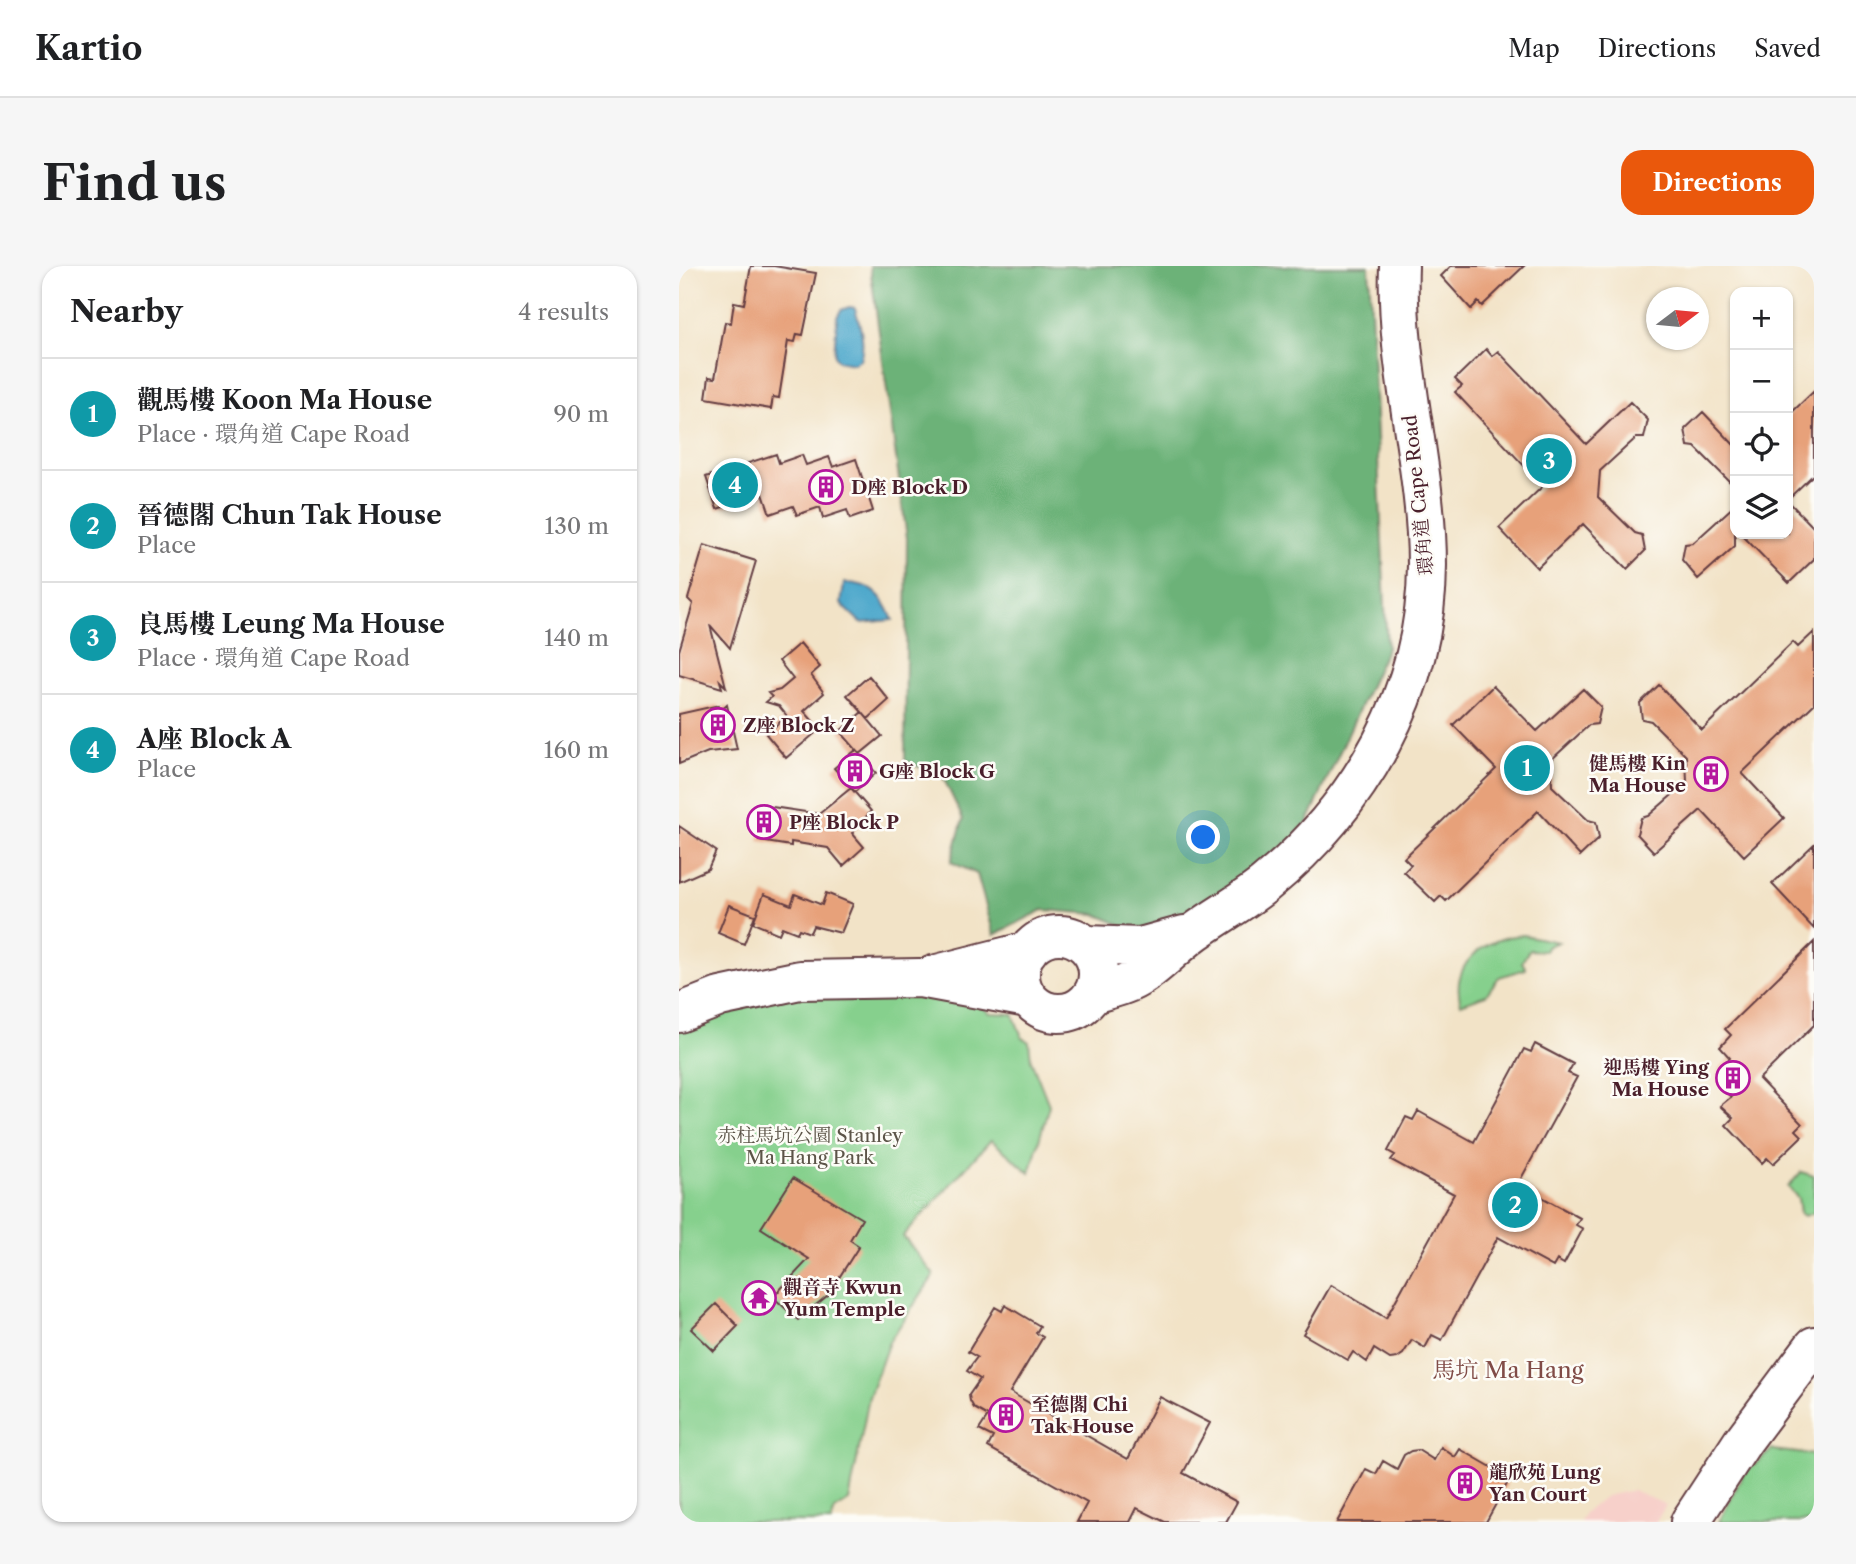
<!DOCTYPE html>
<meta charset="utf-8">
<style>
:root{--surface:#fff;--page:#f6f6f6;--text:#202124;--muted:#757577;--line:#e0e0e0;--accent:#ea580c}
body{margin:0;font-family:"Libre Caslon Text","Noto Serif TC",serif;background:var(--page);color:var(--text)}
.controls{position:absolute;right:21px;top:21px;display:grid;overflow:hidden;border-radius:14px;box-shadow:0 2px 5px #0004}
.controls button{width:63px;height:63px;display:grid;place-items:center;padding:0;border:0;border-bottom:2px solid var(--line);background:var(--surface);color:var(--text);font:35px sans-serif}
.compass{position:absolute;left:967px;top:21px;width:63px;height:63px;border-radius:50%;background:var(--surface);box-shadow:0 2px 5px #0004;rotate:74deg}
.you{position:absolute;left:525px;top:572px;width:24px;height:24px;margin:-18px;border:5px solid #fff;border-radius:50%;background:#1a73e8;box-shadow:0 0 0 10px #1a73e833}
.badge{display:grid;place-items:center;width:46px;height:46px;border-radius:50%;background:var(--accent);color:#fff;font-size:23px;font-weight:700}
.pin{position:absolute;translate:-50% -50%;border:4px solid #fff;box-shadow:0 2px 7px #0006}
.list{margin:0;padding:0;list-style:none}
h2{display:flex;justify-content:space-between;align-items:center;height:91px;margin:0;padding:0 28px;font-size:30px}
h2 small{font-size:23px;font-weight:400;color:var(--muted)}
.list li{display:grid;grid-template-columns:46px 1fr auto;gap:21px;align-items:center;box-sizing:border-box;height:112px;padding:0 28px;border-top:2px solid var(--line)}
.list b{display:block;font-size:26px;white-space:nowrap}
.list p{margin:0;font-size:23px;white-space:nowrap;color:var(--muted)}
.list em{font-size:23px;font-style:normal;color:var(--muted)}
.icon{flex:none;width:38px;height:38px;fill:none;stroke:currentColor;stroke-width:2;stroke-linecap:round;stroke-linejoin:round}
.map{position:relative;flex:none;width:1135px;height:1256px;overflow:hidden;border-radius:21px}
header{display:flex;align-items:center;gap:42px;box-sizing:border-box;height:98px;padding:0 35px;background:var(--surface);border-bottom:2px solid var(--line)}
header strong{font-size:33px}
nav{display:flex;gap:38px;margin-inline-start:auto;font-size:24px}
.intro{display:flex;align-items:center;justify-content:space-between;box-sizing:border-box;height:168px;padding:0 42px}
h1{margin:0;font-size:49px}
.button{padding:18px 32px;border-radius:21px;background:var(--accent);color:#fff;font-size:24px;font-weight:700}
main{display:flex;gap:42px;padding:0 42px}
aside{flex:1;background:var(--surface);border-radius:21px;box-shadow:0 2px 5px #0004}
.map>svg:first-child{display:block}
</style>
<header>
<strong>Kartio</strong>
<nav><a>Map</a><a>Directions</a><a>Saved</a></nav>
</header>
<div class="intro"><h1>Find us</h1><a class="button">Directions</a></div>
<main>
<aside>
<h2>Nearby<small>4 results</small></h2>
<ul class="list">
<li><span class="badge" style="background:#0f9aa8">1</span><div><b>觀馬樓 Koon Ma House</b><p>Place · 環角道 Cape Road</p></div><em>90 m</em></li>
<li><span class="badge" style="background:#0f9aa8">2</span><div><b>晉德閣 Chun Tak House</b><p>Place</p></div><em>130 m</em></li>
<li><span class="badge" style="background:#0f9aa8">3</span><div><b>良馬樓 Leung Ma House</b><p>Place · 環角道 Cape Road</p></div><em>140 m</em></li>
<li><span class="badge" style="background:#0f9aa8">4</span><div><b>A座 Block A</b><p>Place</p></div><em>160 m</em></li>
</ul>
</aside>
<div class="map">
<svg width="1135" height="1256" viewBox="0 0 1135 1256">
<rect width="100%" height="100%" fill="#fdfcf7"/>
<filter id="ink" filterUnits="userSpaceOnUse"><feTurbulence type="fractalNoise" baseFrequency=".0143" numOctaves="2"/><feDisplacementMap in="SourceGraphic" scale="14" xChannelSelector="R" yChannelSelector="G"/><feConvolveMatrix kernelMatrix="1 2 1 2 8 2 1 2 1" color-interpolation-filters="sRGB"/></filter>
<filter id="wash" filterUnits="userSpaceOnUse"><feTurbulence type="fractalNoise" baseFrequency=".00686" numOctaves="4" result="noise"/><feDisplacementMap in="SourceGraphic" scale="28" xChannelSelector="R" yChannelSelector="G"/><feGaussianBlur stdDeviation="1.57" result="paint"/><feColorMatrix in="noise" values="0 0 0 0 0 0 0 0 0 0 0 0 0 0 0 0 0 1.4 0 .05"/><feComposite in="paint" operator="in"/></filter>
<g filter="url(#wash)">
<rect width="100%" height="100%" fill="#f2e3c7"/>
<path fill="#f7d0ca" d="M954 1224 987 1239 977 1256H901L905 1247 927 1230Z"/>
<path fill="#86d08d" stroke="#68785c" stroke-width="2" d="M844 669 879 676 869 680 866 685 850 684 843 696 847 703 820 711 807 729 782 738C770 697 807 671 844 669Z
M174 720 290 731 311 747 334 748 343 771 350 776 352 794 370 839 351 907 312 874 224 970 255 1009 210 1076 190 1131 170 1235 156 1244 152 1256H0V764L30 745Z
M1122 906 1135 910V947L1125 950 1121 947 1119 932 1109 921Z
M1093 1184 1135 1189V1256H1040L1065 1207Z"/>
<path fill="#6cb278" stroke="#5b6852" stroke-width="2" d="M191 0H690L708 382 621 573 500 669 459 667 417 648 364 644 315 669 298 608 272 596 284 553 264 511 226 495 228 272Z"/>
<path fill="#4fa9cc" stroke="#4c647c" stroke-width="2" d="M170 41 176 42C181 59 187 77 181 94L174 98 159 95 155 90 158 51 162 44Z
M165 317C193 317 204 329 214 354L182 357 162 338Z"/>
<g id="blocks">
<path fill="#e7a17a" d="M72 0H95L137 7 124 69 118 68 116 76 109 75 100 132 94 131 92 143 27 132 30 111 36 112 46 56 52 57 55 36 65 38Z
M772 0H845L803 40 799 36 792 43 762 10Z
M807 83 813 90 819 85 907 178 951 136 969 154 965 172H957L921 205 919 231 956 267 963 269 966 285 948 303 904 258 858 302 820 262 864 220 776 126 783 120 776 113Z
M1135 125V208L1109 233V150Z
M1024 146 1056 180V221L1016 181 1009 180 1006 163Z
M97 188 100 197 123 189 127 199 150 191 154 201 177 193 194 245 171 253 168 244 144 252 141 241 118 249 114 240 91 248 84 228 38 243 27 211Z
M1109 235 1135 262V293L1110 317 1062 268H1109Z
M1056 239V280L1019 313 1003 294 1006 278 1014 277Z
M25 279 77 295 51 382 31 359 47 421 41 415 43 422 0 409V385L14 338 9 333Z
M1135 366V438L1063 507 1105 552 1065 590 1022 544 975 586 958 568 962 552 969 550 1008 516 1007 490 972 455 963 453 961 437 980 419 1023 464 1114 376 1119 381Z
M121 377 141 401 132 409 145 427 125 445 141 463 107 492 87 468 108 450 100 440 87 436 93 431 89 427 101 424 114 413 100 395Z
M190 410 210 434 189 453 168 429Z
M814 420 858 465 904 423 922 441 918 458 910 459 872 494 873 520 909 554 917 556 920 572 901 590 859 545 767 635 762 630 756 636 725 606 732 599 725 592 817 503 774 459Z
M40 439 38 448 48 439 58 483 29 486 0 498V448Z
M183 446 203 470 181 488 161 465Z
M177 484 197 507 176 526 155 502Z
M172 522 192 545 173 567 185 581 164 600 149 582 112 576V580L80 575 86 540 140 548Z
M0 560 37 585 29 603 0 616Z
M1135 578V663L1093 618Z
M147 627 174 638 162 667 134 660 131 667 120 663 118 667 103 661 100 668 74 657 85 628 112 639 116 628 143 639Z
M50 639 76 649 65 678 39 667Z
M1135 676V759L1080 813 1123 858 1117 864 1123 870 1094 898 1088 892 1083 897 1047 859 1054 852 1041 840 1052 831 1039 817 1038 811 1040 803 1051 792 1041 781 1052 769 1046 763Z
M856 778 894 798 889 807 898 811 839 918 901 952 897 959 904 963 885 998 878 994 874 1001 819 971 763 1074 753 1069 746 1082 733 1074 724 1088 718 1092 711 1093 695 1083 688 1096 674 1086 669 1094 624 1068 652 1019 707 1052 775 928 712 894 716 889 709 885 727 851 734 854 739 845 795 876 845 783 852 786Z
M114 912 183 953 171 974 180 980 149 1029 119 1054 94 1031 130 993 82 962Z
M37 1038 59 1060 35 1085 12 1063Z
M326 1039 361 1060 357 1067 364 1071 331 1126 449 1193 481 1131 531 1157 504 1207 558 1236 547 1256H486L458 1242 451 1256H398L408 1237 309 1181 314 1171 300 1164 309 1150 295 1142 291 1135 290 1129 301 1113 288 1105 298 1091 289 1086 316 1041 323 1045Z
M762 1181 776 1191 781 1183 826 1209 822 1215 828 1218 807 1256H658L687 1203 697 1208 704 1195 718 1203 725 1189 732 1185 739 1184 755 1194Z"/>
</g>
</g>
<g filter="url(#ink)">
<use href="#blocks" fill-opacity="0" stroke="#633c42" stroke-width="2"/>
<g fill="none" stroke-linecap="round" stroke-linejoin="round">
<g stroke="#633c42" stroke-width="42">
<path id="secondary" d="M341 708a39 39 0 1 1 78 0a39 39 0 1 1-78 0Z
M407 679 461 681 505 669
M254 709 349 685
M414 728C425 724 438 722 449 717 474 706 494 682 516 666 539 649 564 636 586 618 681 540 748 425 748 299 748 199 716 101 720 0
M0 747 41 731 121 714 241 712 349 732
M1011 1256 1064 1175 1135 1080"/>
</g>
<use href="#secondary" stroke="#fff" stroke-width="38"/>
</g>
</g>
<defs>
<g id="building-ring" transform="scale(1.75)"><circle r="9.5" fill="#fdfcf7" stroke="#b5179e" stroke-width="1.5"/><path d="M-4-6H4V6H1V3H-1V6H-4ZM-2.5-4.3h1.7v1.8h-1.7ZM.8-4.3h1.7v1.8H.8ZM-2.5-1h1.7V.8h-1.7ZM.8-1h1.7V.8H.8Z" fill="#b5179e"/></g>
<g id="temple-ring" transform="scale(1.75)"><circle r="9.5" fill="#fdfcf7" stroke="#b5179e" stroke-width="1.5"/><path d="M0-6L5-2H3V0L6.5 2.5H4V6H1.5V3h-3V6H-4V2.5H-6.5L-3 0V-2H-5Z" fill="#b5179e"/></g>
</defs>
<g fill-rule="evenodd">
<use href="#building-ring" x="147" y="221"/>
<use href="#building-ring" x="39" y="459"/>
<use href="#building-ring" x="176" y="505"/>
<use href="#building-ring" x="1032" y="508"/>
<use href="#building-ring" x="85" y="556"/>
<use href="#building-ring" x="1054" y="812"/>
<use href="#temple-ring" x="80" y="1032"/>
<use href="#building-ring" x="327" y="1149"/>
<use href="#building-ring" x="786" y="1217"/>
</g>
<g text-anchor="middle" dominant-baseline="central" stroke-width="5" stroke-linejoin="round" paint-order="stroke">
<g font-size="19" font-weight="bold" fill="#4a1f2b" stroke="#fdfcf7" text-anchor="start">
<text x="172" y="221">D座 Block D</text>
<text x="64" y="459">Z座 Block Z</text>
<text x="1007" y="497" text-anchor="end">健馬樓 Kin<tspan x="1007" dy="22">Ma House</tspan></text>
<text x="200" y="505">G座 Block G</text>
<text x="110" y="556">P座 Block P</text>
<text x="1030" y="801" text-anchor="end">迎馬樓 Ying<tspan x="1030" dy="22">Ma House</tspan></text>
<text x="104" y="1021">觀音寺 Kwun<tspan x="104" dy="22">Yum Temple</tspan></text>
<text x="352" y="1138">至德閣 Chi<tspan x="352" dy="22">Tak House</tspan></text>
<text x="810" y="1206">龍欣苑 Lung<tspan x="810" dy="22">Yan Court</tspan></text>
</g>
<g font-size="19" fill="#4a1f2b" stroke="#fdfcf7">
<text transform="translate(739 229) rotate(-96)">環角道 Cape Road</text>
</g>
<g font-size="19" fill="#5c5448" stroke="#fdfcf7">
<text x="131" y="869">赤柱馬坑公園 Stanley<tspan x="131" dy="22">Ma Hang Park</tspan></text>
</g>
<g font-size="23" fill="#814c47" stroke="#fdfcf7">
<text x="829" y="1104">馬坑 Ma Hang</text>
</g>
</g>
</svg>
<div class="controls">
<button>+</button>
<button>−</button>
<button><svg class="icon" aria-label="locate" viewBox="0 0 24 24"><circle cx="12" cy="12" r="6"/><path d="M12 2v4M12 18v4M2 12h4M18 12h4"/></svg></button>
<button><svg class="icon" aria-label="layers" viewBox="0 0 24 24"><path d="M12 4l9 5-9 5-9-5zM3 14l9 5 9-5"/></svg></button>
</div>
<svg class="compass" viewBox="-18 -18 36 36"><path d="M0-13l5 13h-10z" fill="#e53935"/><path d="M0 13l5-13h-10z" fill="#757577"/></svg>
<div class="you"></div>
<div class="pin badge" style="left:848px;top:502px;background:#0f9aa8">1</div>
<div class="pin badge" style="left:836px;top:939px;background:#0f9aa8">2</div>
<div class="pin badge" style="left:870px;top:195px;background:#0f9aa8">3</div>
<div class="pin badge" style="left:56px;top:219px;background:#0f9aa8">4</div>
</div>
</main>
